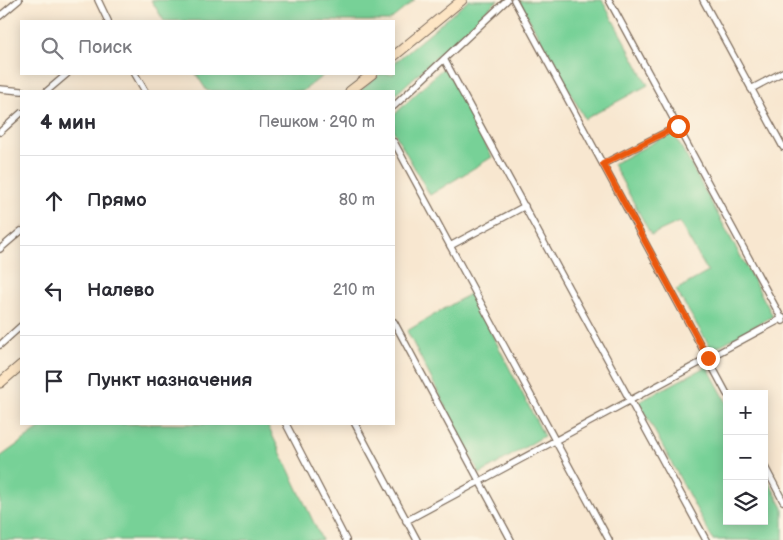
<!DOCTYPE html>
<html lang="ru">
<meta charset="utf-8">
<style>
:root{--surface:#fff;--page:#f7f7f7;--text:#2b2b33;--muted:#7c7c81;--line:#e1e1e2}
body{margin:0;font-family:"Balsamiq Sans",sans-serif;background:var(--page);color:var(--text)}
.controls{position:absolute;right:15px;bottom:15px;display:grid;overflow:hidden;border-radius:0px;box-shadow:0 2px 12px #0003}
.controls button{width:45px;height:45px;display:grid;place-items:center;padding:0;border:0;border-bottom:1px solid var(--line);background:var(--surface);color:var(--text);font:25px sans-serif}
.stop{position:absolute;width:15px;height:15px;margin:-11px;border:4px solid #ea580c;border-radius:50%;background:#fff}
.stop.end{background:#ea580c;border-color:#fff;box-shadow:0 1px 5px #0008}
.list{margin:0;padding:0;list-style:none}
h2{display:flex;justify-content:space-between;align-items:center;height:65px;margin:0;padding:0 20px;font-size:21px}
h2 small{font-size:16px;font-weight:400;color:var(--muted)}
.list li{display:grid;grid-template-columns:32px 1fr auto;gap:15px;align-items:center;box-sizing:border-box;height:90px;padding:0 20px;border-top:1px solid var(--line)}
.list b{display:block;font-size:19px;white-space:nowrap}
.list em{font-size:16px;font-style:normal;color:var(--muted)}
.icon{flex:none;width:28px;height:28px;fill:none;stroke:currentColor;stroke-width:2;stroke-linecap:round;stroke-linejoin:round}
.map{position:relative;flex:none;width:783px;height:540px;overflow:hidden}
.search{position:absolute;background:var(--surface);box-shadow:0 2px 12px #0003;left:20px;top:20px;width:375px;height:55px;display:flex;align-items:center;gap:12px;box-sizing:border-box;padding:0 18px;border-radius:0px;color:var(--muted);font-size:19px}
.panel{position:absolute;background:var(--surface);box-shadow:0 2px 12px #0003;left:20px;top:90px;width:375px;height:335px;border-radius:0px}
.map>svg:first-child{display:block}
</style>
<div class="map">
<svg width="783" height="540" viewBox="0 0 783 540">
<rect width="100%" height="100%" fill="#fcf5e5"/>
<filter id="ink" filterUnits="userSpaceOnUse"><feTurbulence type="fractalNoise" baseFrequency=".02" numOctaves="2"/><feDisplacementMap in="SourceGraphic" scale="10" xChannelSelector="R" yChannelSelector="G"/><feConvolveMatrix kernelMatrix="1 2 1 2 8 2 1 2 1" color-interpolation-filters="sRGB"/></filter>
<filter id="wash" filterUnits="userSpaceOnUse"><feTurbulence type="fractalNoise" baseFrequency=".0096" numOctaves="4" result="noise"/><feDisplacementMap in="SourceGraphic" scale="20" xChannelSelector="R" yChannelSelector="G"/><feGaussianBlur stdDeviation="1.12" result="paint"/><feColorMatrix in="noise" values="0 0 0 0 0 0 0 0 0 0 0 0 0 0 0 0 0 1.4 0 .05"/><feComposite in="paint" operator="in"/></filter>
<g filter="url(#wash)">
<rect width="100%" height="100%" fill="#f8e7d0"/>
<path fill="#77d197" stroke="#597e5a" d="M151 0H415L389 21H164Z
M469 0H498L394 96V91H359L380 74H394V63Z
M602 0 648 85 585 119 519 1Z
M445 66 492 157 430 195 394 132V115Z
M196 74H325L303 91H207Z
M673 132 773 316 712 350 676 290 708 272 679 222 651 235 613 164Z
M471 293 544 436 480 474 407 331Z
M707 366 727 403V521H764V473L783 508V540H713L639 402Z
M46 424H267L322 540H0V457Z"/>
</g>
<g filter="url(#ink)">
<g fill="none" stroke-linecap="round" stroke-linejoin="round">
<g stroke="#7d6c5c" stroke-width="8">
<path id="street" d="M98 0 108 21
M514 0 727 394
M609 0 783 321
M703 0 783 147
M0 16 19 0
M444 59 706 540
M135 74 145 91
M0 89 22 91
M751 89 783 72
M47 91 67 74
M394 106 507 0
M0 132 21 113
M394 142 609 540
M603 164 678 126
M450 246 525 206
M0 249 21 231
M394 322 511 540
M0 345 21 326
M286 424 346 540
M355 424 417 540
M764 465 783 501
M406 521 783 318"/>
</g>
<g stroke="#7d6c5c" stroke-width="11">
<path id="secondary" d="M394 56 462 0
M350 91 372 74
M0 383 21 365"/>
</g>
<use href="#street" stroke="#fff" stroke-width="5.5"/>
<use href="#secondary" stroke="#fde5c4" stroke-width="9"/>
</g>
</g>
<g fill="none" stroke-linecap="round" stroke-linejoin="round" filter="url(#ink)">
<path stroke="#ea580c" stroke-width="6" d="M678 126 603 164 708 358"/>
</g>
</svg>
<div class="controls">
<button>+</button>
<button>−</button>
<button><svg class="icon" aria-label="layers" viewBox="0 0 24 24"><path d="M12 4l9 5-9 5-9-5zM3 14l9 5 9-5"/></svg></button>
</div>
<div class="stop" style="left:678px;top:126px"></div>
<div class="stop end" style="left:708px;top:358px"></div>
<div class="search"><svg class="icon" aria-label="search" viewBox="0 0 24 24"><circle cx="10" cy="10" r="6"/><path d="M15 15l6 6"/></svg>Поиск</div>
<section class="panel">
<h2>4 мин<small>Пешком · 290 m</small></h2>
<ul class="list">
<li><svg class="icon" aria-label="ahead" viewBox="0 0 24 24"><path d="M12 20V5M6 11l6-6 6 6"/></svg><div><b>Прямо</b></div><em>80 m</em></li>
<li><svg class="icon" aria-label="left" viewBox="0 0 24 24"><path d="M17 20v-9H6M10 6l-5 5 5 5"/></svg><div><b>Налево</b></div><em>210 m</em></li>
<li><svg class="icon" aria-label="arrive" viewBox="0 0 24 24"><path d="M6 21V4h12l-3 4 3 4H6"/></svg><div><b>Пункт назначения</b></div></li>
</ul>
</section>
</div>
